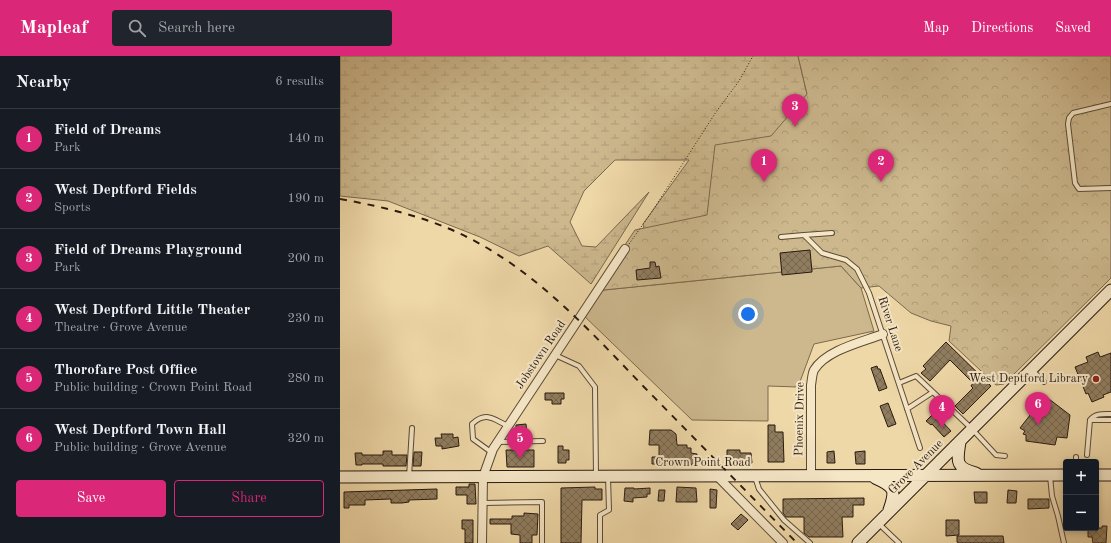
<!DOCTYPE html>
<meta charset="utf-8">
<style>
:root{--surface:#171b24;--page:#20242c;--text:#f1f3f6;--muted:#9ea1a6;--line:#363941;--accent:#db2777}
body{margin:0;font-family:"Old Standard TT",serif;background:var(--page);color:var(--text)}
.controls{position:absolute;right:12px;bottom:12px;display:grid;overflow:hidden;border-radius:4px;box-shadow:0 2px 6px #0003}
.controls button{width:36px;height:36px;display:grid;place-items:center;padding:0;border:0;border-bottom:1px solid var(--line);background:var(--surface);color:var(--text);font:20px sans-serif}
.you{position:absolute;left:408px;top:258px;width:14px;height:14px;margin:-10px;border:3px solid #fff;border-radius:50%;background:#1a73e8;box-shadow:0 0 0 6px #1a73e833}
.badge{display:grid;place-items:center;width:26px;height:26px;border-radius:50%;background:var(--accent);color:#fff;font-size:13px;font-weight:700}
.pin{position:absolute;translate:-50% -33px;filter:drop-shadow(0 1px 2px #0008)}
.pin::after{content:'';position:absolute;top:21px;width:14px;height:12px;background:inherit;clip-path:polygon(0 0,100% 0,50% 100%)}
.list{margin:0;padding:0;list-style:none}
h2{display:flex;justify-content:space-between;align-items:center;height:52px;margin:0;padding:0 16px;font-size:17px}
h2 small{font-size:13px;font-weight:400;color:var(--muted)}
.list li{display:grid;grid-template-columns:26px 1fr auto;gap:12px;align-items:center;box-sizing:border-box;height:60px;padding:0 16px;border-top:1px solid var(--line)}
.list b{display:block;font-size:15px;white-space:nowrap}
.list p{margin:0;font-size:13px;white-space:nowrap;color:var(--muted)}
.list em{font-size:13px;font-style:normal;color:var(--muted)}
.actions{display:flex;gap:8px;padding:12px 16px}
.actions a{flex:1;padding:9px 0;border:1px solid var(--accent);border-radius:4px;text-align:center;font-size:14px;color:var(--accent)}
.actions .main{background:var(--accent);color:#fff}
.icon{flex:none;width:22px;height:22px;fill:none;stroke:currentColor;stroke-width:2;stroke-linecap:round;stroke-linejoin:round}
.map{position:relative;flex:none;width:771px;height:487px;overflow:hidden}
header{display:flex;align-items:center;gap:24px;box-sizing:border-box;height:56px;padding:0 20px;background:var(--accent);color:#fff}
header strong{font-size:19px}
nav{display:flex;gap:22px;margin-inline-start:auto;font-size:14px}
.search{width:280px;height:36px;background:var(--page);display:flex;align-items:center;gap:10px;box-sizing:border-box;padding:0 14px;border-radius:4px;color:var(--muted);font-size:15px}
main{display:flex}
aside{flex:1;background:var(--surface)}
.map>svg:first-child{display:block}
</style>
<header>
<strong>Mapleaf</strong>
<div class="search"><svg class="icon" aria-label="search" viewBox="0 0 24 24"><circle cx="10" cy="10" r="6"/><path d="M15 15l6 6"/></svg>Search here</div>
<nav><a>Map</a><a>Directions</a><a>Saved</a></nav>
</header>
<main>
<aside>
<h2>Nearby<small>6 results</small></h2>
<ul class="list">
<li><span class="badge">1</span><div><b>Field of Dreams</b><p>Park</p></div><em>140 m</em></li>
<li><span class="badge">2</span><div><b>West Deptford Fields</b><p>Sports</p></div><em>190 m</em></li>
<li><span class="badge">3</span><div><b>Field of Dreams Playground</b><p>Park</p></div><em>200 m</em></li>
<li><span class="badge">4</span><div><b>West Deptford Little Theater</b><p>Theatre · Grove Avenue</p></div><em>230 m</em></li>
<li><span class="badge">5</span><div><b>Thorofare Post Office</b><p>Public building · Crown Point Road</p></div><em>280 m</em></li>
<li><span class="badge">6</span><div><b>West Deptford Town Hall</b><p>Public building · Grove Avenue</p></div><em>320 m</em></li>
</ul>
<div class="actions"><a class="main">Save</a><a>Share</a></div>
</aside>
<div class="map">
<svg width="771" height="487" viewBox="0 0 771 487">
<defs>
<pattern id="wetland-marsh" width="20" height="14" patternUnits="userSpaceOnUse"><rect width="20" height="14" fill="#cdb88e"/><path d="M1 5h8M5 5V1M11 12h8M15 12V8" fill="none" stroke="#b09e79"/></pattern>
<pattern id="park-crowns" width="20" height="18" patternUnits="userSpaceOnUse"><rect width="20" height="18" fill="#cdb88e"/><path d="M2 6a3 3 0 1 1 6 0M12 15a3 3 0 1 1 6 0" fill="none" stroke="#b09e79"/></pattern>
<pattern id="building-cross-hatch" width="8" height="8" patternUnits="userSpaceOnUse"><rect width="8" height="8" fill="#907d5f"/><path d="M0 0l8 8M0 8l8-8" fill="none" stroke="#76664d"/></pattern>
</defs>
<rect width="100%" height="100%" fill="#efd8a8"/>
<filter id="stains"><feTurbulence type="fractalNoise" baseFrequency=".005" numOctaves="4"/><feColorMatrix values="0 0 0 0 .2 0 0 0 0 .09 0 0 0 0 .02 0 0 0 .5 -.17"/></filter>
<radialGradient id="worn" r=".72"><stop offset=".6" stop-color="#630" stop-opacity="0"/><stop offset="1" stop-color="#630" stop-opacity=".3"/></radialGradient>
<path fill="#cdb88e" stroke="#7b694f" d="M501 210 521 232 534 275 474 288 458 331 428 330V365L352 364 241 257 254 235Z"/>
<path fill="url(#wetland-marsh)" stroke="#7b694f" d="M0 0H458L467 38 456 168 305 180 303 168 349 104H275L244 135 230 166 242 190 256 191 309 136 251 228 208 190 179 200 140 181 48 145 0 140Z"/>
<path fill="url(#park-crowns)" stroke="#7b694f" d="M458 0H771V222L664 328 656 329 609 285 611 270 591 265 571 257 539 230 521 232 501 210 254 235 295 174 367 159 375 89 431 80 467 38Z"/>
<path fill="url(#building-cross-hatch)" stroke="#291a10" d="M470 194 472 216 442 219 440 197Z
M310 206H315L316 211 319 210 321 222 297 224 296 214 310 212Z
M606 286 651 330 623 358 615 350 633 332 631 330 633 327 610 304 590 325 581 317 586 313 583 310Z
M758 296 760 301 771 297V336L763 339 764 341 752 346 748 337 746 338 735 311 748 306 746 301Z
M537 310 538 313H540L547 332 539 335 531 312Z
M205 337H224V343H221V348H212V344H205Z
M705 340 730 359 727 382 717 381 715 389 686 385V379L683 378 685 375 680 372Z
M548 347 556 368 548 371 540 350Z
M594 357 611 375 604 381 592 368 591 369 586 365Z
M186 368 187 379 176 380V369Z
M428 369H435V376H443L444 406H428Z
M310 374H331L336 378 337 389H347V392H351V397L357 398V409L312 408V401H319V389H309Z
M101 378H113V382L118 381 119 390 102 393V390H96L95 382H102Z
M218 390H223V394H229V404H226V407H218Z
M166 394H194V411H167Z
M387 394H400V397H411L412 407 404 408V404H390V401H387Z
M43 395H52V399H67L66 410H43V408H22V409H16L15 397H22V399H43Z
M494 395 495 407H487V396Z
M525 395V408H516L515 396Z
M74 396H82L81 410H73Z
M129 428H135L136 448H127V439H116V431H129Z
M255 431V433H262V444H242L241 487H221V432Z
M337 431 356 432 357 446H336Z
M285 432H294V433L310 432V438H307V441L293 442V446L284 445Z
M97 433V443L69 444V446L62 447H51V443L25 444V449H9V452H4V436Z
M370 433 377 434 376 452H370Z
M319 434H325L324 445H318Z
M668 434 677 435 676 447H667Z
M634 436H647V447H635Z
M524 442V449H513V461H502L503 481H469L464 477V461H446L443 457V443Z
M688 443H709V452L688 453Z
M184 457 198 458 197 479H192V487H180V479L171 478V468H150V463H172V460H184Z
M401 458 408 464 398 474 391 468Z
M122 464H133V487H125V473H122Z
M606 464H619V479L606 480Z
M762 470H767L766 487H753L752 481H748V472H762Z
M617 480H663L664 487H619L617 486Z"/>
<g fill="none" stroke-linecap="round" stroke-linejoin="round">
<g stroke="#5a4a36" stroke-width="6">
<path id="service" d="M771 48 733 57 729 62 728 68 735 127 739 133 771 132
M464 179 492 177
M441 181 464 179 482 197 506 204 517 213 529 237 580 392
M215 299 239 310 255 331 256 420
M692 314 704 326
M559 327 576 320 632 373 656 399 665 400
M567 353 593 336
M750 364C755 357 763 358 771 358
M157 386 203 385
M151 396 133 383 132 368C146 355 153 363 168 370
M747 399 750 364H771
M736 406V401
M710 420 712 440 718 460 724 487
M69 421 72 372
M415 421 419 433 444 464 470 487
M143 447 202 446V487
M538 467 559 487
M260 487V459L269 454 268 421"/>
</g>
<g stroke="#5a4a36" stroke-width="10">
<path id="minor" d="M471 420V329C472 324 472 318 474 314 486 294 522 286 543 278
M378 421 443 487
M142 487 143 421 153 393 285 193"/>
</g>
<g stroke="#291a10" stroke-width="13">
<path id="secondary" d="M620 386C617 405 615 412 636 417
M756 419H771
M0 421 726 419
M535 422C555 431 556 434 549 454
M518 487 771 234"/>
</g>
<path stroke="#291a10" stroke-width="1" stroke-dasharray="1 2" stroke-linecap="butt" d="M289 188 311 157 376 56 399 25 413 0"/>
<use href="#service" stroke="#f5e6c6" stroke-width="4"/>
<use href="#minor" stroke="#f5e6c6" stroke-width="8"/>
<use href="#secondary" stroke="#f5e6c6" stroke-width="11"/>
<path stroke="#291a10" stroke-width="2" stroke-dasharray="7 7" stroke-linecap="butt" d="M0 143C44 151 87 161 127 181 197 216 251 276 304 331 355 383 406 435 457 487"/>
</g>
<circle fill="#8f2418" stroke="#f5e6c6" stroke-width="1.5" cx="756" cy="323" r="4"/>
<g text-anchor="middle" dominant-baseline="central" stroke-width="4" stroke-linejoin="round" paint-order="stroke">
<g font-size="12" fill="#291a10" stroke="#f5e6c6">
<text transform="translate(550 268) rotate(72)">River Lane</text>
<text transform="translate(201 299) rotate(-56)">Jobstown Road</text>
<text transform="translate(460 363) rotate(-89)">Phoenix Drive</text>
<text x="363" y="407">Crown Point Road</text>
<text transform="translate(576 411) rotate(-45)">Grove Avenue</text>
</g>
<g font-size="12" fill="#291a10" stroke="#f5e6c6" text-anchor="end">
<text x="748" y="323">West Deptford Library</text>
</g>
</g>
<rect width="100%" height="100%" filter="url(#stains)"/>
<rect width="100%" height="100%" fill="url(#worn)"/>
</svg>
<div class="controls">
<button>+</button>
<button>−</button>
</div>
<div class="you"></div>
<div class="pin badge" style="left:424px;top:126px">1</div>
<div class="pin badge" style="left:541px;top:126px">2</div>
<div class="pin badge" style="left:455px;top:71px">3</div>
<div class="pin badge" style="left:602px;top:372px">4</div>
<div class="pin badge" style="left:180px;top:403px">5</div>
<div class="pin badge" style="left:698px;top:369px">6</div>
</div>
</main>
